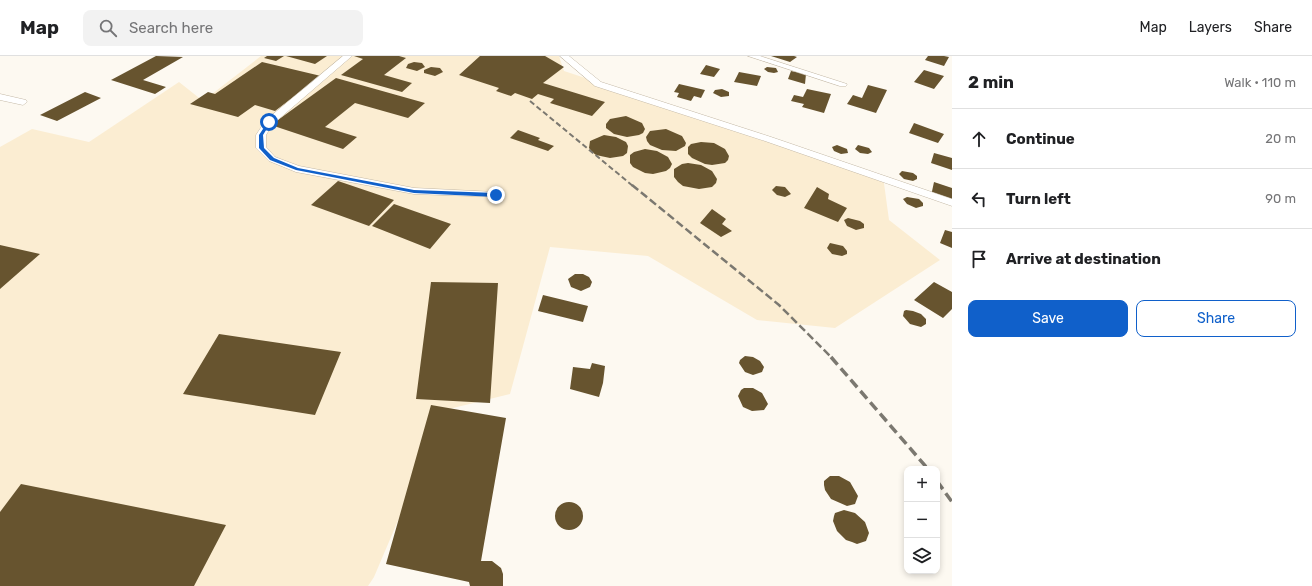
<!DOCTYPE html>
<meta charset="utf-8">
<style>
:root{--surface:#fff;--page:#f2f2f2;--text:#202124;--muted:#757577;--line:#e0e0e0;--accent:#1060ca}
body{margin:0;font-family:Rubik,sans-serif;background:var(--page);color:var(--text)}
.controls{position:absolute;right:12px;bottom:12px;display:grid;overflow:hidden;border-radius:8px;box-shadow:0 2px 6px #0003}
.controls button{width:36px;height:36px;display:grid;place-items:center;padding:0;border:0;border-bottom:1px solid var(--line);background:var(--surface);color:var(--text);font:20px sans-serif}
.stop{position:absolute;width:12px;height:12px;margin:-9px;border:3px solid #1060ca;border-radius:50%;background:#fff}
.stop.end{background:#1060ca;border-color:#fff;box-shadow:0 1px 4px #0008}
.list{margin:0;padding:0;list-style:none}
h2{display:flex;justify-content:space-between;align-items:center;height:52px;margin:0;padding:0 16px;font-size:17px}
h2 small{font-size:13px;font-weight:400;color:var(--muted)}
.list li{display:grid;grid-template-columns:26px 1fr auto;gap:12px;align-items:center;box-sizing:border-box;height:60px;padding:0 16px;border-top:1px solid var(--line)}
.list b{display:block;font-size:15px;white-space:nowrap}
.list em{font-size:13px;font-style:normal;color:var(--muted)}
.actions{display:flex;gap:8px;padding:12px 16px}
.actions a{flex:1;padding:9px 0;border:1px solid var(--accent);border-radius:8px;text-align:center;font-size:14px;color:var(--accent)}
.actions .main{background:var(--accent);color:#fff}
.icon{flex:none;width:22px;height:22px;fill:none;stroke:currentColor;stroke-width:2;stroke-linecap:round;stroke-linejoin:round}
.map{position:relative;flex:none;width:952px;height:530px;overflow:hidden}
header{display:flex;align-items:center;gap:24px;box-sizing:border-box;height:56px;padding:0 20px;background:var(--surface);border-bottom:1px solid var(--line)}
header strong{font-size:19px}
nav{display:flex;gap:22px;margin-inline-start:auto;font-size:14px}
.search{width:280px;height:36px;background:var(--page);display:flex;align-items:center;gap:10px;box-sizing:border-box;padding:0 14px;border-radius:8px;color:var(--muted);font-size:15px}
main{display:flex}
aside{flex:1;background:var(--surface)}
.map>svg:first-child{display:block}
</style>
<header>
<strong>Map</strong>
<div class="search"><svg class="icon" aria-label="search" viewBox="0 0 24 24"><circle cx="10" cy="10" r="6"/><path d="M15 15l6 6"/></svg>Search here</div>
<nav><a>Map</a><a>Layers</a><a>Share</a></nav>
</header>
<main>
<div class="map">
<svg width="952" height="530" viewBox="0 0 952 530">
<rect width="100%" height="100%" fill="#fdf9f1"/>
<path fill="#fbedd2" d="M261 0H559L564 15 883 120 889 164 940 204 835 272 757 264 648 200 550 191 510 338 445 354 374 521 368 530H0V91L32 73 89 86 179 26 203 45Z"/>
<path fill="#67542f" d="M156 0 183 1 143 24 166 31 155 38 111 24Z
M267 0H284L276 5 264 2Z
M286 0H327L315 8Z
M354 0H399L406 2 384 19 412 27 402 36 341 19 363 3Z
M480 0H545L564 11 543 27 605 46 592 60 550 47 554 43 538 38 532 43 515 37 511 40 496 35 499 32 459 19Z
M771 0H794L797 1 790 6Z
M928 0H944L949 1 944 10 925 4Z
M262 6 321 20 275 55 255 49 238 61 190 48 208 36 215 38Z
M414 6 422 7 425 11 417 15 406 12 408 8Z
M706 9 720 13 714 21 700 18Z
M431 11 440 12 443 16 435 20 424 17V14Z
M767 11 776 12 778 16 774 17 768 16 764 13Z
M924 14 944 20 934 33 914 26Z
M791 15 806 18 805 28 788 23Z
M739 16 761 20 757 30 734 26Z
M336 22 425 47 408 62 355 47 325 71 357 81 343 93 271 69Z
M679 28 705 34 701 42 694 40 691 45 677 41 679 37 674 36Z
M868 29 887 34 876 57 847 48 853 39 862 42Z
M722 33 729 36V40L721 41 713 37 715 34Z
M807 33 831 38 824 57 802 51 804 48 791 45 794 39 803 41Z
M85 36 101 42 57 65 40 59Z
M626 60 642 67 645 73 643 77 639 79 627 81 614 78 606 72V68L610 63Z
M914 67 944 78 938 87 909 77Z
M666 73 682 80 686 87 685 90 676 95 662 94 650 89 647 85 646 81 650 75Z
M518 74 540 82 538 84 554 90 548 95 510 82Z
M604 79 616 81 626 86 628 90 627 97 623 100 610 102 596 99 592 96 589 92 590 85Z
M701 86 714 87 725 93 729 100 728 104 725 107 712 109 705 108 692 102 688 98V91L691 88Z
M837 89 847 93 848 97 841 98 834 95 832 91Z
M858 89 869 92 872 96 868 98 860 97 855 93Z
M645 93 657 95 668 101 672 108 670 112 666 115 653 118 645 117 633 111 630 107V99L634 96Z
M934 97 952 102V114L931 107Z
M688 107 701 109 712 115 717 123 716 127 712 131 699 133 683 130 678 126 674 121V113L682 108Z
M902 115 913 117 917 120V123L913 125 904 123 899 118Z
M338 125 394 144 369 170 311 149Z
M934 126 952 132V145L931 140Z
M776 130 785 131 791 138 785 141 777 139 772 134Z
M817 131 829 138 828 143 847 152 838 166 804 152Z
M907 141 919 143 923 147V150L916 152 907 148 903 143Z
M394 148 451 168 430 193 372 170Z
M712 153 726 163 722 168 732 175 721 181 700 167Z
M848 162 860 165 864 168V172L856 174 847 170 844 164Z
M945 174 952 176V192L940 187Z
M830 187 843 190 847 195V198L842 200 832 198 827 192Z
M0 189 40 198 0 233Z
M575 218H583L589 221 592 226 590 231 581 235 571 231 568 223Z
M431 226 498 227 490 347 416 343Z
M934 226 952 236V253L943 262 914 244Z
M543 239 588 250 583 266 538 255Z
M906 254 913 255 921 258 926 263V268L921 271 910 268 903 260 904 255Z
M219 278 341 296 315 359 183 338Z
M745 300 753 301 760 305 764 311 762 316 753 319 745 316 739 307 740 304Z
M592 307 605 310 603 327 599 341 570 333 573 311 590 313Z
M744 332H753L762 337 768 348 764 354 752 355 743 351 738 340 741 334Z
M431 349 506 362 481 505H492L501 512 503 518V530H470L469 526 386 508Z
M830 420H839L850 426 858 440 855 448 847 450 831 443 825 434 824 429V425Z
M21 428 226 469 194 530H0V456Z
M555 460a14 14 0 1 1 28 0a14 14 0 1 1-28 0Z
M844 454 855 457 865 466 869 477 866 485 857 488 852 486 846 484 837 475 833 465 834 460 835 457Z"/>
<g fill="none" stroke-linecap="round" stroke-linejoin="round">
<g stroke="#c4b9a7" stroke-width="1">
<path id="lane" d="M343 0H352L273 68 266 79V91L275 101 299 110 414 132 496 136 500 137 501 139 500 141 414 138 296 116 269 105 256 92V79L266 64Z
M560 0H569L601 26 771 81 952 143V150L765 85 595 30Z
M748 0H760L847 28 846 30H840Z
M0 38 26 44 27 46 23 49 0 44Z"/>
</g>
<use href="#lane" fill="#fff" fill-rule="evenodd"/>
<path stroke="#7b7870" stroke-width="2" stroke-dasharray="5.5 3" stroke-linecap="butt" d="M530 45 633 130"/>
<path stroke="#7b7870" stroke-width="2.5" stroke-dasharray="8 3.5" stroke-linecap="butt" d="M632 129 779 249 832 302"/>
<path stroke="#7b7870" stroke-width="3.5" stroke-dasharray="10 5" stroke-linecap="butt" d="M831 301 928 413
M937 425 952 446"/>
</g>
<path fill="#1060ca" d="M269 64 271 66 263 79 264 92 274 102 298 112 414 134 496 137 498 139 496 141 414 137 296 114 270 104 259 92V79Z"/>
</svg>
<div class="controls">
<button>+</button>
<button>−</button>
<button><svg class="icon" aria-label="layers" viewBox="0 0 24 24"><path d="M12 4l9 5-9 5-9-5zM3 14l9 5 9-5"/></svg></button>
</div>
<div class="stop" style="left:269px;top:66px"></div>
<div class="stop end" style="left:496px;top:139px"></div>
</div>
<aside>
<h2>2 min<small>Walk · 110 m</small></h2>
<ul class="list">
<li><svg class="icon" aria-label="ahead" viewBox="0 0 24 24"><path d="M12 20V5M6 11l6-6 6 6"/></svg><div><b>Continue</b></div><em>20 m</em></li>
<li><svg class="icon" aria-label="left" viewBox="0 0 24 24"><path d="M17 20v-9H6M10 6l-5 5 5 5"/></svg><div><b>Turn left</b></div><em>90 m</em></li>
<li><svg class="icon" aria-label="arrive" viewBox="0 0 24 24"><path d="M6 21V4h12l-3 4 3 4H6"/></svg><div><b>Arrive at destination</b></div></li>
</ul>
<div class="actions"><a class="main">Save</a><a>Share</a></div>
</aside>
</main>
